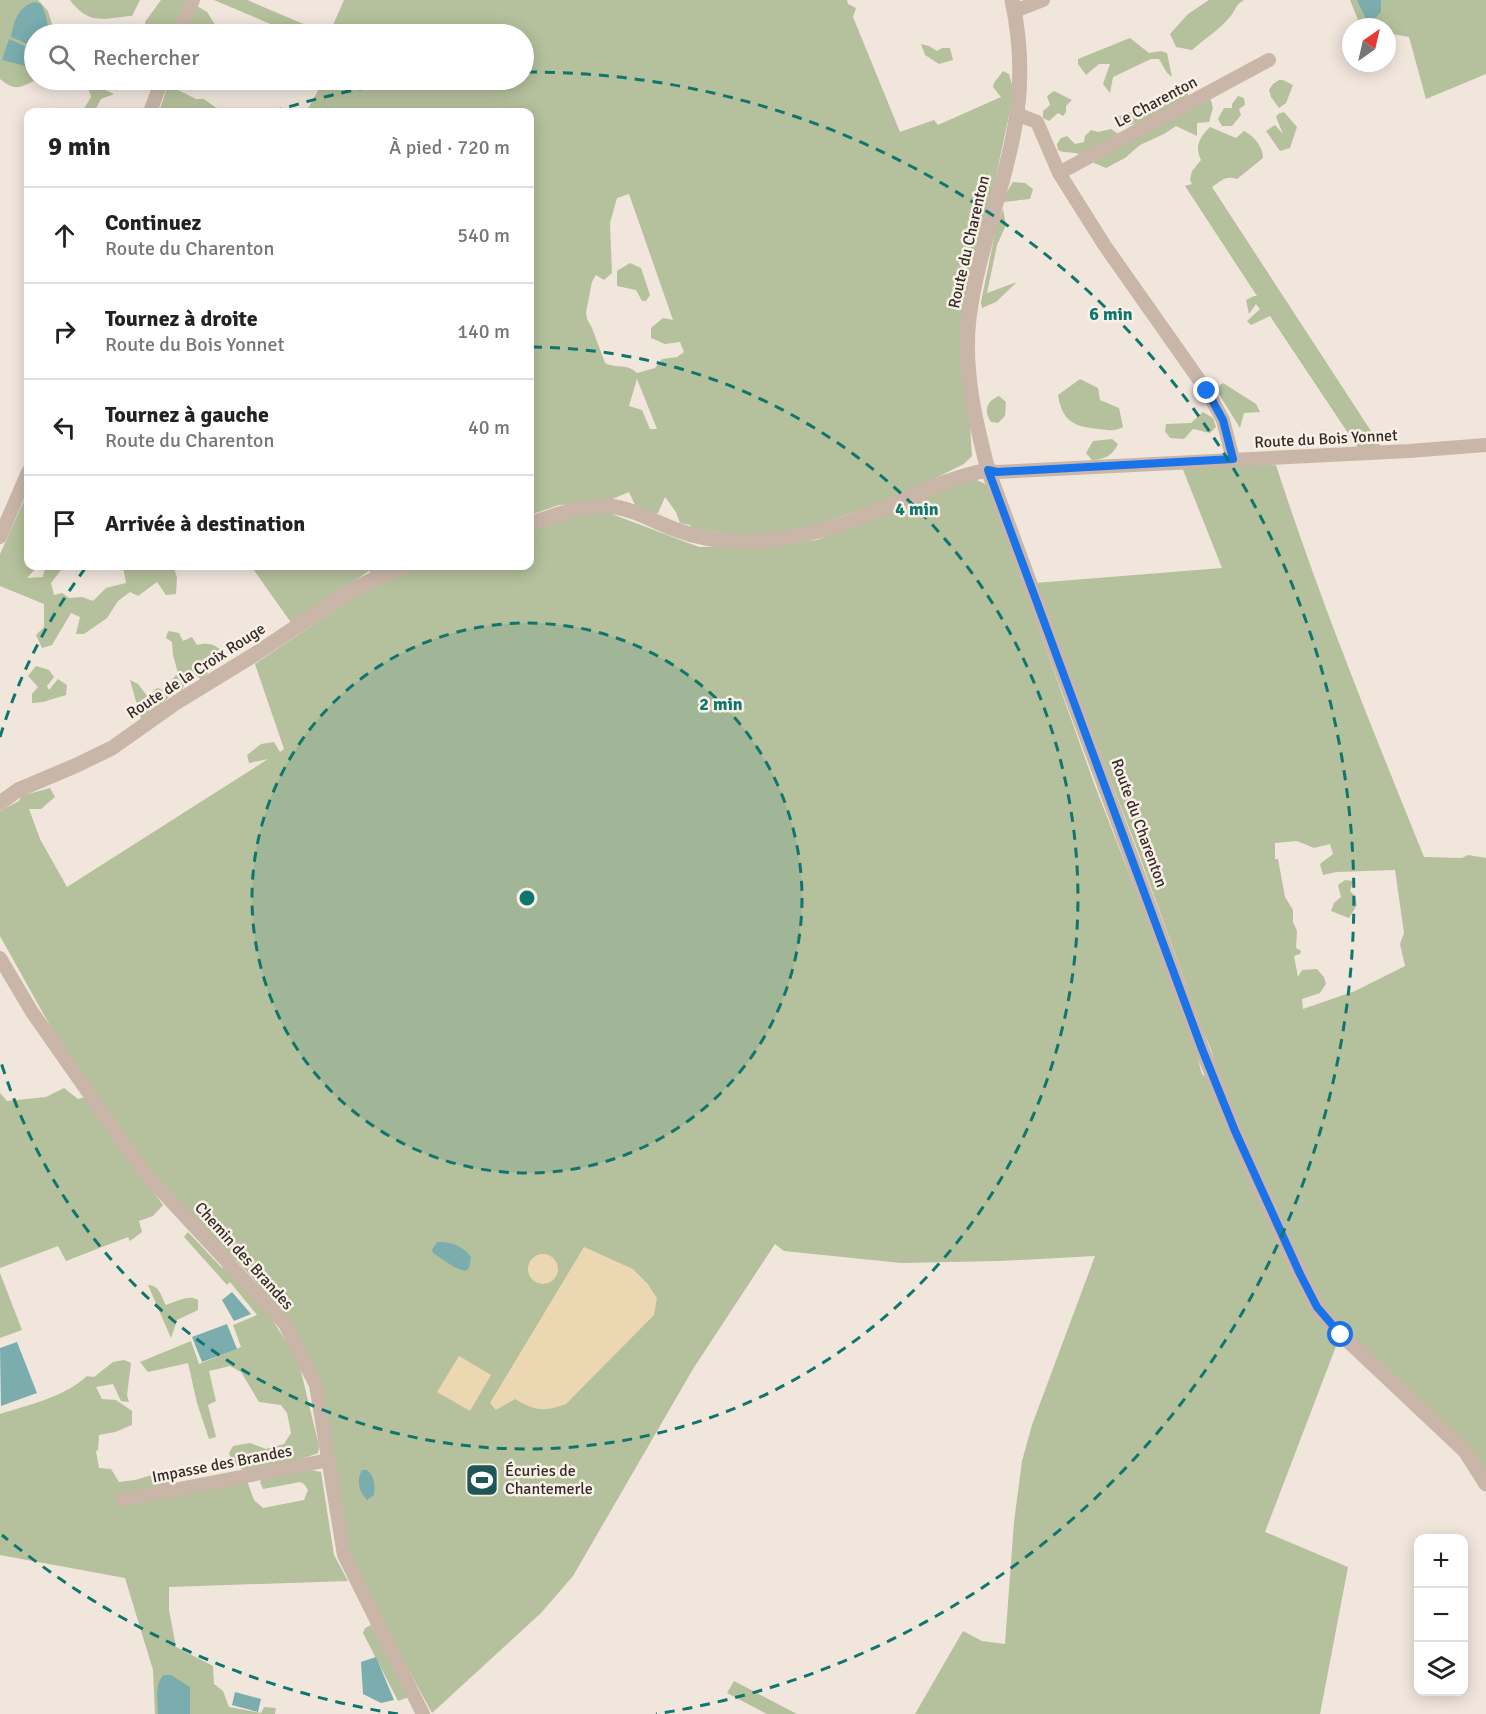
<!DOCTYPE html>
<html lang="fr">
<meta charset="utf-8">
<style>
:root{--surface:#fff;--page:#f6f6f6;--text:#222;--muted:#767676;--line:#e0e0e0}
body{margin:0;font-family:Signika,sans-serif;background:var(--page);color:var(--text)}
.controls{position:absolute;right:18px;bottom:18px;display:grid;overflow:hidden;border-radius:12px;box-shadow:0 3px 15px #0003}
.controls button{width:54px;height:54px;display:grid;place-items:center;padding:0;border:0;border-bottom:2px solid var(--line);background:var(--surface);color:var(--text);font:30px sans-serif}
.compass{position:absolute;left:1342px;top:18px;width:54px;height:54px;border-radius:50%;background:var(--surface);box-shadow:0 3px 15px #0003;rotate:34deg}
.stop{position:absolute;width:18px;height:18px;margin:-14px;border:4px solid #1a73e8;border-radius:50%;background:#fff}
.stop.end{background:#1a73e8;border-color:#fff;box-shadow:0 2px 6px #0008}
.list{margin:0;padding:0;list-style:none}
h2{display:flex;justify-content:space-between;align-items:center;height:78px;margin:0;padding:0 24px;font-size:26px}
h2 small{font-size:20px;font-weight:400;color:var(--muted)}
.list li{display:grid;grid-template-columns:39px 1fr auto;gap:18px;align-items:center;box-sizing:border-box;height:96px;padding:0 24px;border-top:2px solid var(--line)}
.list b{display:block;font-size:22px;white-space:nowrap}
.list p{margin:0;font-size:20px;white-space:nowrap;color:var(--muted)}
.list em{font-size:20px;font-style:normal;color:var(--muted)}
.icon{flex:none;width:33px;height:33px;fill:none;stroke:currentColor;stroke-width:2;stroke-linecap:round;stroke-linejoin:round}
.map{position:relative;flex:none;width:1486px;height:1714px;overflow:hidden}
.search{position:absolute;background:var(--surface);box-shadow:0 3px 15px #0003;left:24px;top:24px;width:510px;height:66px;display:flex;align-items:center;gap:15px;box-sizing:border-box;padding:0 21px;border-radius:33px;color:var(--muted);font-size:22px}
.panel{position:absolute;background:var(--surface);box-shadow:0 3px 15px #0003;left:24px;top:108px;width:510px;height:462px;border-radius:12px}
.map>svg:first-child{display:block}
</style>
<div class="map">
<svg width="1486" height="1714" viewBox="0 0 1486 1714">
<rect width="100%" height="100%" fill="#f1e6dc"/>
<path fill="#b5c09c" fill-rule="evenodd" d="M0 0H38L48 11 53 27 72 34H34V80H63L62 83 48 88 34 81C18 88 15 91 0 79Z
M70 0H140L132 16C104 18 89 26 70 0Z
M161 0H187L207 12 221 34H188L185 32 183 34H147L145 22Z
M214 0H247L327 34H294Z
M344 0H847L848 4 856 8 853 17 900 132 934 120 938 125 1001 97 993 87 994 83 1003 71 1009 74 1014 92 984 232 965 348 972 456 964 464 893 499 816 525 760 538 692 529 690 525 680 523 676 512 665 497 658 513 648 515 636 507 629 492 603 503 559 505 530 515V112H306L324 80H524V34H329ZM629 194 673 320 663 318 651 328V338L665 344 680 342 684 352 677 357 662 359 655 368 637 373C627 363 617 369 605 363L592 328 587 319 586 312 592 282 596 275 604 280 612 273 610 223 617 198ZM637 379 657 429H650L642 410 629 406Z
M1209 0H1244C1234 6 1236 11 1229 18 1219 30 1204 39 1192 50L1176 47 1170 34 1188 14Z
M1350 0H1486V74L1426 99 1409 37 1387 33V27H1361Z
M1130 38 1149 53 1161 51 1167 53 1172 77 1167 73 1159 59H1151L1113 77 1110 93 1103 84 1110 64H1099L1086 75 1078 64V59Z
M921 44 929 46 937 51 942 48H950L953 60 939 64 925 55Z
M1279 80H1283L1293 85 1286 103 1279 108 1271 97 1269 90 1273 84Z
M86 81 114 94 101 99 94 112H82L91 97Z
M1184 84 1188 89V99L1210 97 1213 108 1209 122 1197 123V136L1176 126 1164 134 1140 145 1125 158 1106 168 1094 163 1088 152 1081 155C1073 151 1066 154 1058 150L1057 144 1061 138 1067 136 1075 144 1084 142 1085 136 1091 130 1098 132 1111 129 1120 135 1149 127 1138 123 1122 127 1119 116 1141 108 1151 111 1158 109 1161 102 1168 103 1178 96 1176 86Z
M168 85 196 99H204L222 112H159Z
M1054 91 1072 100 1066 106V112L1063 116 1058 113 1049 121 1043 118V111L1050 105 1047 96Z
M1238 96 1244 98 1245 105 1239 109 1241 115 1232 126H1222L1218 119 1224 108H1232V104Z
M1284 112 1297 127 1290 148 1280 151 1266 131 1275 125 1283 134 1276 117 1278 114Z
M1210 127 1236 138 1244 131C1254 136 1263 147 1263 158L1237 179C1225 175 1221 181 1212 187L1382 448H1358L1270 316 1251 325 1247 321 1260 309 1256 304 1249 314 1246 300 1254 296H1257L1185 186 1192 184 1190 180 1192 171 1201 160C1194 146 1200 137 1210 127Z
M1013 182 1025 183 1033 189 1030 199 1004 202 1005 195Z
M1003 209 1006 225 997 245 987 293 1017 282 996 302 982 308 981 302 997 224Z
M630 263 641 268 650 295 646 301H642L636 290 617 286V271Z
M1080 379 1098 388 1100 400 1119 408 1123 427C1114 432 1108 430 1099 429 1074 427 1062 421 1058 395Z
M1223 383 1256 404 1260 412 1244 413 1240 428 1215 388Z
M999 396 1006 402 1005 416 998 423 991 422C983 410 987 401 999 396Z
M1203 412 1213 418 1216 427 1210 433 1193 429 1184 439 1170 438 1165 431 1166 424 1191 423Z
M1112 439 1118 444C1113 455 1104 460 1092 460L1086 453 1093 441Z
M1276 465C1319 598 1372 728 1424 857L1462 858 1468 855 1486 858V1474L1338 1341 1265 1532 1348 1567 1320 1714H915L963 1631 982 1641 1005 1644 1014 1522 1022 1461 1032 1425 1095 1256 1000 1261 901 1263 784 1251 775 1244 693 1369 573 1576 541 1613 432 1713 380 1617 351 1558 327 1415 290 1325 250 1275 153 1175 58 1040 0 936V811L19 801 21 796 50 788 55 797 41 809H29L40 839 67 887 268 759 249 763 247 755 261 744 274 742 280 752 284 749 255 664 367 588 419 566H530V530L576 513H609L699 547 765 546 817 540 901 507 950 484 977 480 985 484 989 489 1095 786 1190 1030 1202 1074 1218 1087C1218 1066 1212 1050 1203 1031L1136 846 1035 583 1222 568 1182 467ZM1297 841 1314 848 1330 844 1333 854 1320 864 1323 875 1336 872 1395 870 1404 933 1400 944 1405 966 1355 991 1303 1009 1302 999 1320 993 1326 984 1324 977 1317 969 1302 970 1298 977 1294 956 1300 954 1301 951 1296 948 1297 931 1293 922V910L1285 897 1278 859H1275V843Z
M28 492V566H38L27 578 43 577 44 571 50 566H64L51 583 54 595 62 593 69 598 82 597 93 601 106 588 126 583 123 566H173L177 577 176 594 166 595 157 582 138 596 130 592 118 601 107 618 84 634H76L80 617 71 613 52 645 42 648 36 635 44 627V604L0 586V554Z
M251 566H387L375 574 369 571 292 624Z
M168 631 179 633 183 641 192 637 197 645C209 642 216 644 224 654L203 659 208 673 202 680 190 671 182 690 174 691 168 684 178 673 173 655 172 642 166 638Z
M36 666 49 670 54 677 47 686 49 690 58 679 67 685 66 695 43 702 32 703V694L38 687 28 676Z
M130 680 138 684 148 697 157 688 173 693 157 709 141 719Z
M1345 880 1353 881 1350 891 1355 896 1357 905 1349 918 1331 911 1334 903 1341 897 1338 885Z
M64 1088 78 1099 85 1097 163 1205 153 1216 139 1221 142 1232 130 1241 128 1237 66 1261 58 1246 0 1268V1093L7 1101 46 1097Z
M188 1232 221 1267 231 1271 269 1315 298 1359 319 1446 318 1453C310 1457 256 1471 249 1471 238 1470 232 1462 229 1453L233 1446 250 1443 266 1449 284 1444 291 1433 287 1413 281 1405 259 1402 241 1372 230 1366 209 1371 216 1401 208 1405 216 1437 209 1439 197 1403 188 1363 148 1372 140 1362 191 1341 199 1364 241 1347 233 1325 257 1315 230 1282 227 1285 184 1237Z
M0 1273 22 1330 0 1338Z
M148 1285C160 1285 161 1297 166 1305 176 1302 189 1294 198 1300V1310L177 1320 171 1338Z
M124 1360 131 1363 127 1395 129 1402 121 1401 113 1384 96 1387 102 1399 116 1400 132 1411V1425L115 1432 99 1435 98 1450 96 1451 99 1468 111 1469 119 1482 135 1480 173 1469 175 1473 169 1484 168 1494 247 1481 254 1500 263 1508 304 1500 308 1490 304 1484 300 1482 263 1489 260 1482 262 1479 311 1470 321 1472 334 1555 348 1581 169 1587V1610L176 1647 213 1666 214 1684 223 1691 229 1707 261 1713 264 1707 276 1708 275 1714H155L153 1670 125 1578 0 1555V1414C30 1404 63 1398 87 1376L94 1377 113 1362Z
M371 1625 409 1697 398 1701 363 1633 365 1628Z
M734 1681 797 1714H767L727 1693Z"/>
<path fill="#ecd7b3" d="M584 1247 633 1269 647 1283 657 1298 654 1315 566 1404C544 1412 535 1411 515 1399L496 1410 490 1403Z
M528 1269a15 15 0 1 1 30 0a15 15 0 1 1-30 0Z
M459 1356 491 1375 470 1411 437 1392Z"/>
<path fill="#7badae" d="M1357 0H1381V12L1371 22 1367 21Z
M35 2 41 4 45 13 50 34H34V47L11 37C14 21 18 6 35 2Z
M9 39 34 50V68L2 60Z
M437 1242C451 1241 463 1246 471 1257L469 1268 465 1271 454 1267 433 1253 432 1250Z
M232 1292 251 1314 234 1321 222 1300Z
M227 1324 237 1349 202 1362 192 1337Z
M17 1342 37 1393 1 1406 0 1348Z
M362 1470H367C375 1477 375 1485 374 1495L367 1500C359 1492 356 1481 362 1470Z
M376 1657 394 1700 381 1703 363 1694 361 1662Z
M164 1675H171L190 1687V1714H158C158 1702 154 1683 164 1675Z
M235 1692 261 1699 258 1712 232 1705Z"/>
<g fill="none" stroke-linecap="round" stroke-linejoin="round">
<path stroke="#c9b6a8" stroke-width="14" d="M1015 11 1043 0
M179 34 193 0
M150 112 162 80
M1017 114 1037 122 1059 173 1105 246 1207 391 1223 420 1233 459
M1059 173 1269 60
M988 470 997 472 1409 451 1486 445
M0 537 28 472
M0 958 32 1012 144 1172 285 1324 316 1385 344 1555 423 1714
M122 1500 329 1460"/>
<path stroke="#c9b6a8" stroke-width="15" d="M1012 0C1020 37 1022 76 1017 113 1007 183 978 248 969 318 963 370 975 420 988 470L1202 1049 1235 1131 1281 1235 1317 1307 1341 1334 1465 1451 1486 1484
M530 524C555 515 582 505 609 506 631 508 653 521 674 529 705 541 739 544 772 540 815 535 859 520 898 502 928 489 956 476 988 470
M0 803 18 790 77 765 112 748 177 702 257 653 347 593 378 577 409 566"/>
</g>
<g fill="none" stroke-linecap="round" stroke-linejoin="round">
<path stroke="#1a73e8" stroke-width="8" d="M1207 391 1223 420 1233 459 997 472 988 470 1202 1049 1235 1131 1300 1274 1317 1307 1341 1335"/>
</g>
<circle cx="527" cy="898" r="275" fill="#0f766e" fill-opacity=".12"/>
<g fill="none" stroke="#0f766e" stroke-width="3" stroke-dasharray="10 8">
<circle cx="527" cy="898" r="275"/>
<path d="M0 737A551 551 0 0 1 87 566M532 347A551 551 0 1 1 0 1059"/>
<path d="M398 1714A826 826 0 0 1 2 1535M272 112A826 826 0 0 1 412 80M527 72A826 826 0 0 1 656 1714"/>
</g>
<defs>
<g id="stadium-square" transform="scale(1.725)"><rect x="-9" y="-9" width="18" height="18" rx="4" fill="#1e5557" stroke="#f9f1e8"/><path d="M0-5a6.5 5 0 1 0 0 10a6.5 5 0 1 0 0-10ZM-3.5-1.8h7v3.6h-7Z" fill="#fff"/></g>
</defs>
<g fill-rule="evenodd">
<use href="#stadium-square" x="482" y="1480"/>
</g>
<g text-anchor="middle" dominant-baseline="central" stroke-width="5" stroke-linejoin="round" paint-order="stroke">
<g font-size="16" fill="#362c28" stroke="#f9f1e8">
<text transform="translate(1156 102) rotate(-28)">Le Charenton</text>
<text transform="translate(969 242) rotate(-77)">Route du Charenton</text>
<text transform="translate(1326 439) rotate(-3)">Route du Bois Yonnet</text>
<text transform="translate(196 671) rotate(-33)">Route de la Croix Rouge</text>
<text transform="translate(1139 823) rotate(70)">Route du Charenton</text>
<text transform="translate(244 1256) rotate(48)">Chemin des Brandes</text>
<text transform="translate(222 1464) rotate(-11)">Impasse des Brandes</text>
</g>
<g font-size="16" fill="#362c28" stroke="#f9f1e8" text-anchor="start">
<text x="505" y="1471">Écuries de<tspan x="505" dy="18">Chantemerle</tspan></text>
</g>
</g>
<circle cx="527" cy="898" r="9" fill="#0f766e" stroke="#f9f1e8" stroke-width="3"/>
<g font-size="18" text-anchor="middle" font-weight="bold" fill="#0f766e" stroke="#f9f1e8" stroke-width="5" stroke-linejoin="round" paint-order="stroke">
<text x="1111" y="320">6 min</text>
<text x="917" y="515">4 min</text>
<text x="721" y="710">2 min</text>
</g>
</svg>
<div class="controls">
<button>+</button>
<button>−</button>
<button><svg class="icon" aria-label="layers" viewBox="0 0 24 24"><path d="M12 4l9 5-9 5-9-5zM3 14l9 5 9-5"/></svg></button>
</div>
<svg class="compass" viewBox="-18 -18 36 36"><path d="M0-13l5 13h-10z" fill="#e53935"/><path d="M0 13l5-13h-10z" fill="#767676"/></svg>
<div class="stop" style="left:1341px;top:1335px"></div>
<div class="stop end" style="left:1207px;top:391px"></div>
<div class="search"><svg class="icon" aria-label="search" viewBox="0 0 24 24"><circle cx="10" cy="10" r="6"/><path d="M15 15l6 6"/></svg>Rechercher</div>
<section class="panel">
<h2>9 min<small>À pied · 720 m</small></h2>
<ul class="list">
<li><svg class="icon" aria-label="ahead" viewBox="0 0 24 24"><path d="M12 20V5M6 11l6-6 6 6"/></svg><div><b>Continuez</b><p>Route du Charenton</p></div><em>540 m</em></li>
<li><svg class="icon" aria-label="right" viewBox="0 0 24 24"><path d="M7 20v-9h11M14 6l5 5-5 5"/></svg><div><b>Tournez à droite</b><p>Route du Bois Yonnet</p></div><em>140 m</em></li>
<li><svg class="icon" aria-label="left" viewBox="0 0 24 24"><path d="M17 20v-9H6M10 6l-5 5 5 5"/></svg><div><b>Tournez à gauche</b><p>Route du Charenton</p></div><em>40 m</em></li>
<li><svg class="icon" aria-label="arrive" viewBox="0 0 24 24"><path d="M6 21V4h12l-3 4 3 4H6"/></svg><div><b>Arrivée à destination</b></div></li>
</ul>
</section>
</div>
